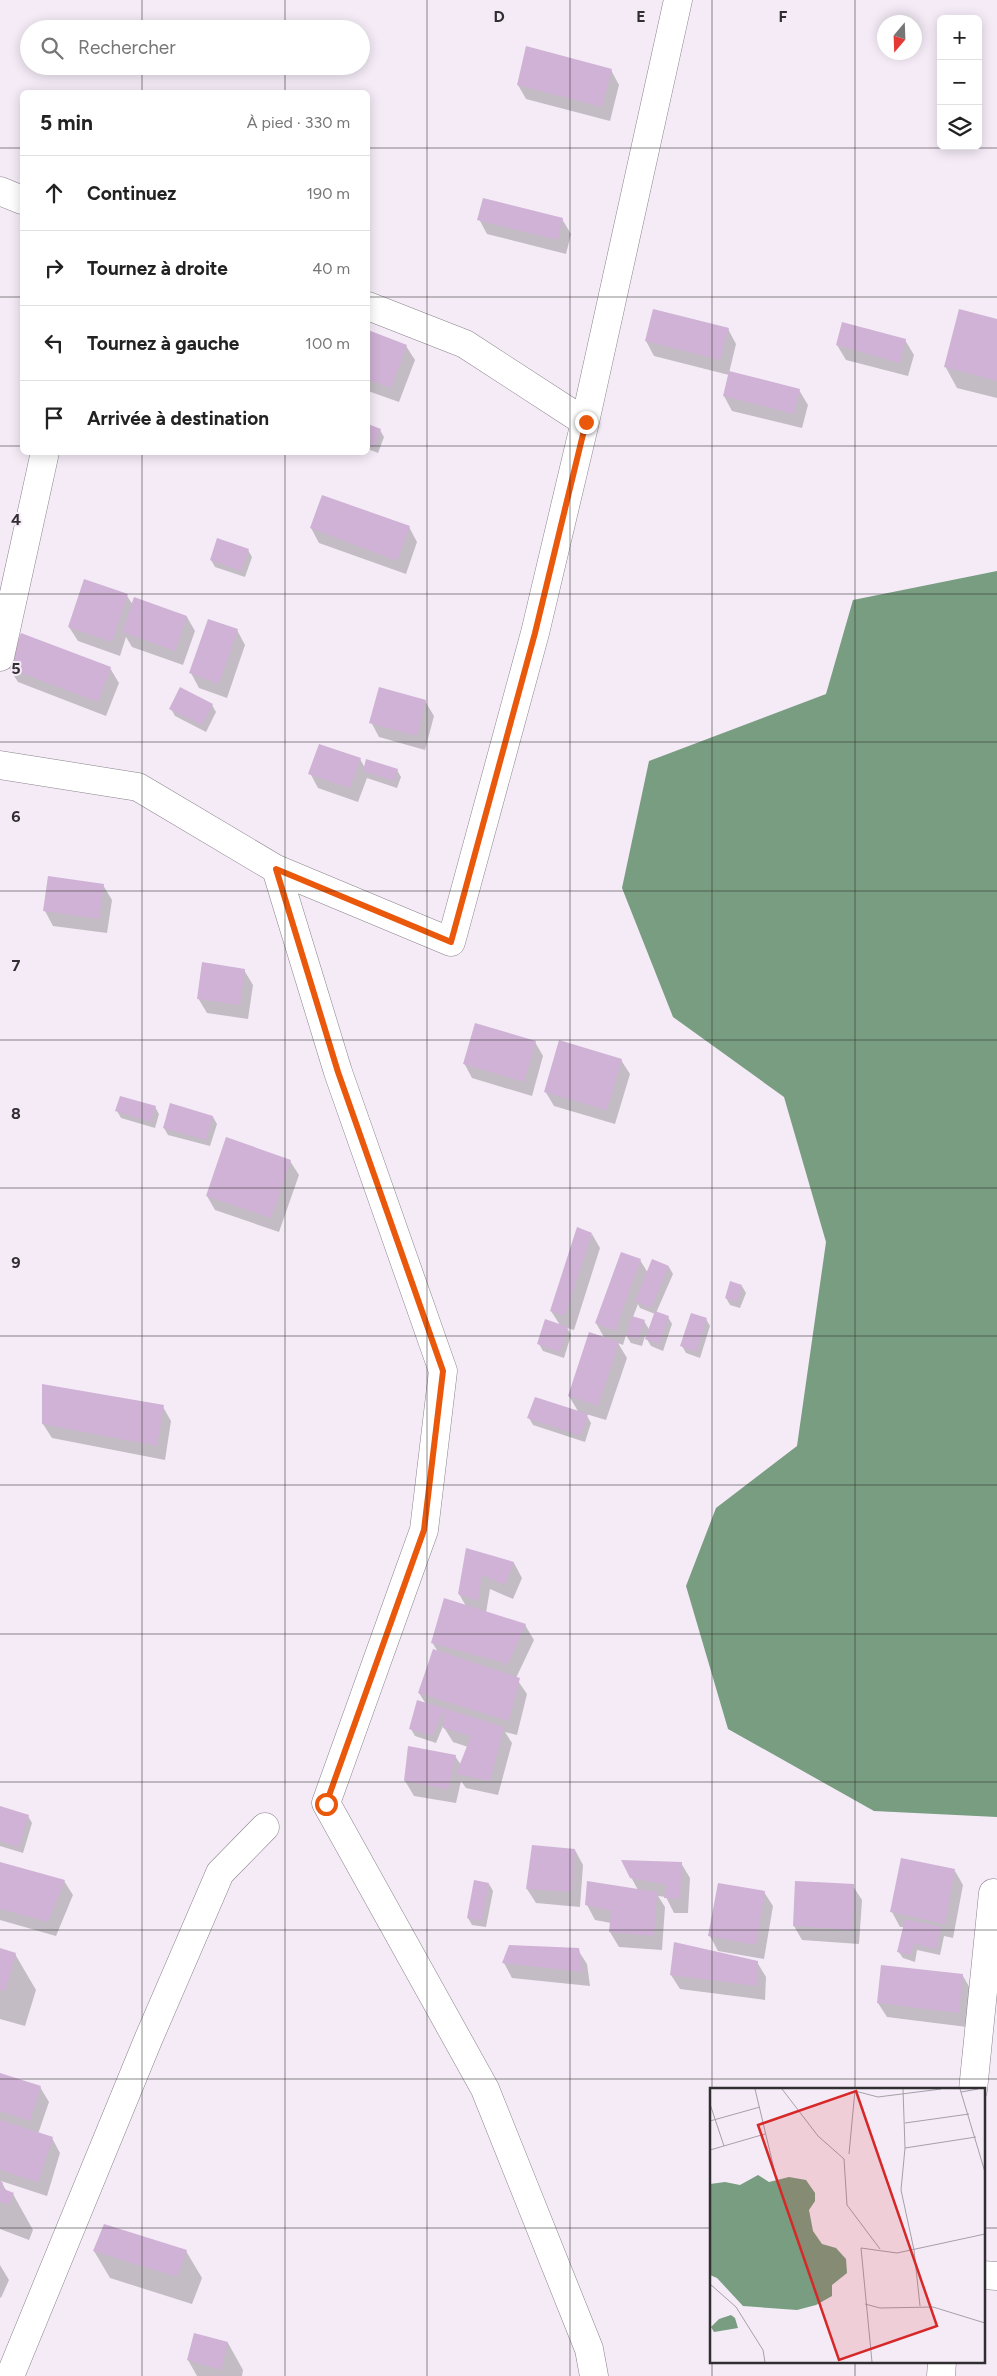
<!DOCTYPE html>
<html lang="fr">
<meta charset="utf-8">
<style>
:root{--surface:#fff;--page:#f2f2f2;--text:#222;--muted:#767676;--line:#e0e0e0}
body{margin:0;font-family:Figtree,sans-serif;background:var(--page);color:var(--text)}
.controls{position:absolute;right:15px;top:15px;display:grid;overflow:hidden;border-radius:8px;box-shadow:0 2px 12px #0003}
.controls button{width:45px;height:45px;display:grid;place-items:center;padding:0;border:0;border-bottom:1px solid var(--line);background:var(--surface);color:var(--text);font:25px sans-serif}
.compass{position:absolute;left:877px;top:15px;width:45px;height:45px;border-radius:50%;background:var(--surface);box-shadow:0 2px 12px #0003;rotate:199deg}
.stop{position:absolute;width:15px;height:15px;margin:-11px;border:4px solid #ea580c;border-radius:50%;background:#fff}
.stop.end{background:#ea580c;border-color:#fff;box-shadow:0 1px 5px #0008}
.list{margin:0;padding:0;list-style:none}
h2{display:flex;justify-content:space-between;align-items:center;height:65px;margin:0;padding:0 20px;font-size:21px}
h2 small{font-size:16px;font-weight:400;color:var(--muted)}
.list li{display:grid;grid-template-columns:32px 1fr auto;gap:15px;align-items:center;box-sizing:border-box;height:75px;padding:0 20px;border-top:1px solid var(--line)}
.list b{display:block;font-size:19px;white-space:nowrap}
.list em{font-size:16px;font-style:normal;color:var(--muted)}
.icon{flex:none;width:28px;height:28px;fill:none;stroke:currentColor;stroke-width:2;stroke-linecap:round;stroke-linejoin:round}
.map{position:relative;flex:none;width:997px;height:2376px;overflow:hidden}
.search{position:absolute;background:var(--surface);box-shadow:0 2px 12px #0003;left:20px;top:20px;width:350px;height:55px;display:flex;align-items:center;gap:12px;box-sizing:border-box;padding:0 18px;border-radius:28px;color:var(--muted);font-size:19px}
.panel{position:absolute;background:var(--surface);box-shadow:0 2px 12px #0003;left:20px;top:90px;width:350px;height:365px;border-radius:8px}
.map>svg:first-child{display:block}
</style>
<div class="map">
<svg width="997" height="2376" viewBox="0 0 997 2376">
<rect width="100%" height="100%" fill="#f4ebf6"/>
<path fill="#789d81" d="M997 571V1817L874 1811 728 1729 686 1586 716 1508 797 1446 826 1242 784 1097 673 1017 622 888 649 761 826 694 853 600Z"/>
<path fill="#0003" fill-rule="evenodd" d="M611 70 619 85 610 121 526 99 518 85Z
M479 219H562L571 234 566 254 487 234Z
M997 320V398L957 388 945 366Z
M728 329 736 344 729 373 799 390 808 405 802 428 732 411 724 396 729 375 654 356 646 341Z
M368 331 406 346 415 360 399 402 368 391Z
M905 340 914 355 908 376 846 360 837 345Z
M368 426 380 430 384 437 378 453 368 449Z
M409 527 417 542 406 574 319 543 311 528Z
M248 550 252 557 245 577 215 567 211 560Z
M127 596 133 605 187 617 195 631 183 665 132 647 126 637 120 656 78 641 69 627Z
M237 630 245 645 227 698 199 688 191 673Z
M9 668H110L119 683 106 716 18 682Z
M425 701 434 716 425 750 379 737 371 722Z
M212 705 216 712 206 732 175 716 171 709Z
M360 759 365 768 397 770 401 777 397 788 367 778 358 802 318 788 310 773Z
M103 885 112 900 107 933 53 926 45 911Z
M244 970 253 985 248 1019 207 1013 198 998Z
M535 1042 543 1056 532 1096 472 1078 464 1063Z
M621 1060 630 1074 615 1124 554 1106 545 1091Z
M155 1107 159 1114 155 1128 121 1118 117 1111Z
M213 1117 217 1124 210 1146 168 1135 164 1128Z
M290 1161 299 1175 279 1232 215 1210 207 1196Z
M592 1234 600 1248 574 1330 567 1328 571 1335 564 1358 543 1351 539 1344 560 1325 551 1311Z
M640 1260 648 1273 669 1267 673 1274 656 1313 668 1317 672 1324 663 1351 651 1346 645 1336 642 1346 631 1343 626 1335 623 1345 618 1343 627 1358 606 1420 586 1414 591 1423 585 1442 533 1425 529 1418 579 1413 569 1396 605 1339 596 1323ZM638 1304 640 1308 655 1314 650 1331 644 1321 633 1317Z
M742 1286 746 1293 740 1308 730 1305 726 1298Z
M706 1319 710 1326 700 1358 686 1353 682 1346Z
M163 1407 171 1421 165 1460 52 1438 43 1424Z
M467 1550 514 1563 522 1578 513 1599 490 1589 486 1613 525 1625 534 1640 516 1678 527 1694 517 1735 505 1732 512 1743 498 1795 466 1788 461 1781 456 1803 414 1796 405 1781 455 1756 461 1765 468 1747 453 1742 443 1726 436 1743 415 1736 411 1729 426 1704 419 1693 438 1652 432 1642 466 1606 459 1594Z
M0 1807 28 1816 32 1823 23 1853 0 1846Z
M575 1850 583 1865 580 1907 536 1903 527 1889Z
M0 1863 64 1881 73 1895 56 1936 0 1920Z
M681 1863 690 1878 688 1913H674L666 1897 658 1896 665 1907 662 1950 619 1947 610 1932 611 1923 595 1920 587 1905 638 1890 631 1877Z
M955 1871 963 1885 953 1938 944 1936 940 1955 917 1950 915 1962 903 1958 898 1951 904 1927H900L892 1912Z
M489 1884 493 1891 486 1927 472 1925 468 1918Z
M853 1886 862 1900 859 1944 802 1940 794 1926Z
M764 1892 773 1906 764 1959 718 1951 710 1936Z
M0 1949 15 1954 36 1990 25 2026 0 2019Z
M578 1950 587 1964 590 1986 512 1978 504 1963Z
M757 1962 766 1977 765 2000 680 1989 671 1975Z
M963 1976 971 1990 967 2027 887 2017 878 2003Z
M0 2074 40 2087 49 2102 38 2134 52 2138 60 2153 47 2196 1 2181 7 2192 13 2194 33 2230 29 2240 0 2229Z
M94 2251H186L202 2278 192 2304 110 2278Z
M0 2265 9 2280 1 2298 0 2297Z
M228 2343 243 2370 242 2376H197L188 2360Z"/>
<path fill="#cfb2d5" d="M526 46 612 69 602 107 517 85Z
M483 198 563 218 558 240 477 220Z
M653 309 729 328 720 360 645 341Z
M959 309 997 319V381L944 367Z
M842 322 906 339 900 363 836 345Z
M368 330 407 345 391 388 368 380Z
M729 371 800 389 794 414 723 396Z
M368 424 381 429 374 447 368 444Z
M322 495 410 526 397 561 310 528Z
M217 538 249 549 241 571 210 560Z
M84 579 128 594 112 642 68 627Z
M134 597 187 616 175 651 122 632Z
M208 619 238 629 219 684 189 673Z
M21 633 111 667 98 702 8 668Z
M180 687 213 704 202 725 169 709Z
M379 687 426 700 417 736 369 723Z
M319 744 361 758 350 788 308 774Z
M366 759 398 769 394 781 363 771Z
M48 876 104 884 99 919 43 911Z
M202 962 245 969 240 1005 197 999Z
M475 1023 536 1041 524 1082 463 1064Z
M559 1040 622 1059 607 1110 544 1092Z
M120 1096 156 1106 151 1122 115 1111Z
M170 1103 213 1116 206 1140 163 1128Z
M226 1137 291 1160 271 1218 206 1196Z
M577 1227 592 1233 565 1316 550 1311Z
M621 1252 641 1259 615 1331 595 1323Z
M652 1259 669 1266 651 1308 635 1301Z
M730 1281 742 1285 737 1302 725 1298Z
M655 1311 669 1316 659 1344 645 1339Z
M691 1313 707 1318 696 1352 680 1346Z
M632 1316 645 1320 638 1339 626 1336Z
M545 1319 568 1327 560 1352 537 1344Z
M589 1332 619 1342 598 1406 568 1396Z
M42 1384 164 1405 157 1446 42 1424Z
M535 1397 588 1414 581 1436 527 1418Z
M466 1548 514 1562 505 1585 482 1575 478 1601 458 1594Z
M444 1598 526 1624 508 1664 431 1643Z
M433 1649 520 1678 509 1721 418 1693Z
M417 1700 504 1727 490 1781 456 1774 471 1736 443 1728 444 1709 432 1736 409 1729Z
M408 1746 456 1755 448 1789 404 1781Z
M0 1806 29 1815 19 1847 0 1841Z
M532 1845 575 1849 572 1892 526 1889Z
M901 1858 955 1869 945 1924 890 1912Z
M621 1860 682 1862 680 1899 664 1898 667 1885 630 1878Z
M0 1862 65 1880 48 1922 0 1909Z
M474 1880 489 1883 482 1921 467 1918Z
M587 1881 657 1892 654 1936 609 1932 611 1911 585 1905Z
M795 1881 854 1884 852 1930 793 1926Z
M718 1883 765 1891 756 1945 708 1936Z
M905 1919 941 1927 936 1949 914 1944 911 1955 897 1952Z
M674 1942 758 1961V1986L670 1975Z
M509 1945 579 1948 583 1972 502 1963Z
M0 1948 16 1953 5 1991 0 1990Z
M881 1965 963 1974 959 2013 877 2003Z
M0 2073 41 2086 30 2121 0 2111Z
M0 2120 53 2137 38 2182 0 2170Z
M0 2181 3 2183 1 2188 14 2193 9 2205 0 2202Z
M104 2224 187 2250 177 2277 93 2251Z
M194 2333 228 2342 221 2370 187 2360Z"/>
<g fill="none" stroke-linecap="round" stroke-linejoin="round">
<g stroke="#8a828c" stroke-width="29">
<path id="street" d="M0 191 22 200
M368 306 465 344 585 422
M0 657 45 452
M0 765 138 787 276 869 451 942 535 633 585 422 678 0
M276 869 338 1072 443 1371 424 1530 326 1803 485 2089 589 2349 594 2376
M973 2090 993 1893
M983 2275 997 2276
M10 2376 148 2040 220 1873 265 1827
M941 2376 942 2362"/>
</g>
<use href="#street" stroke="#fff" stroke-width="28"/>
</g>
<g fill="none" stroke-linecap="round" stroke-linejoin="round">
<path stroke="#ea580c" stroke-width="6" d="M326 1804 424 1530 443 1371 338 1072 276 869 451 942 535 633 586 422"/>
</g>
<path fill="none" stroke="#312e32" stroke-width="1" stroke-opacity="0.55" d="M142 0V29M285 0V29M427 0V2376M570 0V2376M712 0V2090M855 0V2090M142 66V92M285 66V92M0 148H22M368 148H997M0 297H22M368 297H997M0 446H22M368 446H997M142 452V2376M285 452V2376M0 594H997M0 742H997M0 891H997M0 1040H997M0 1188H997M0 1336H997M0 1485H997M0 1634H997M0 1782H997M0 1930H997M0 2079H997M0 2228H711M983 2228H997M712 2362V2376M855 2362V2376"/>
<g transform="translate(710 2088)">
<rect width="275" height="275" fill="#f4ebf6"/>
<path d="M48 87 59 94 79 89 96 92 105 105V113L99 122 103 143 112 156 126 160 136 171 137 185 122 197V208L106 217 87 222 33 218 7 190 0 187V96L15 94 30 97ZM21 227 25 230 28 240 4 244 1 239 9 231Z" fill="#789d81"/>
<path fill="none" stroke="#a69fa8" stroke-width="1" d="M45 1 65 85M72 1 108 48 134 71 137 117 170 161M193 1 195 60 191 102 204 162 210 218M250 1 275 84M145 3 168 9 231 1M251 4 268 1M0 16 14 58M0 33 50 19M195 35 259 26M195 60 266 49M0 62 55 46M139 66 145 2M0 196 26 219 53 262 55 274M155 216 170 220 223 219 275 235M162 274 151 160 187 165 275 146"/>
<path fill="#d62828" fill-opacity="0.15" stroke="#d62828" stroke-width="2.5" d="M146 3 227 238 129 272 48 37Z"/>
<rect width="275" height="275" fill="none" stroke="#312e32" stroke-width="2.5"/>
</g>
<g font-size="16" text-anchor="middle" font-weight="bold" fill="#312e32" stroke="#f4ebf6" stroke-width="4" stroke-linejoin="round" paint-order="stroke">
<text x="499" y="22">D</text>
<text x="641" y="22">E</text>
<text x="783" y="22">F</text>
<text x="16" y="525">4</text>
<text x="16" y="674">5</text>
<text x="16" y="822">6</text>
<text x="16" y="971">7</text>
<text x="16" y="1119">8</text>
<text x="16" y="1268">9</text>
</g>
</svg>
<div class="controls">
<button>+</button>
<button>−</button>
<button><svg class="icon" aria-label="layers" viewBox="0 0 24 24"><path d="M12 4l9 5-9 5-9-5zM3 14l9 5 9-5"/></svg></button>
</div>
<svg class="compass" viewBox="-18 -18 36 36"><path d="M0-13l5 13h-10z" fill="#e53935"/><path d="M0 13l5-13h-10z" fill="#767676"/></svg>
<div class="stop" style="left:326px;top:1804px"></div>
<div class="stop end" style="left:586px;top:422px"></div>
<div class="search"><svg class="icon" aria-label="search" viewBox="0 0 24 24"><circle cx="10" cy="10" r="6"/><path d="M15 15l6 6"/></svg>Rechercher</div>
<section class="panel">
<h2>5 min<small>À pied · 330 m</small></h2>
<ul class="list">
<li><svg class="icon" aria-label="ahead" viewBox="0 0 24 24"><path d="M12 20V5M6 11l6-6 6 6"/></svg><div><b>Continuez</b></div><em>190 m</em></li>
<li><svg class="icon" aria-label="right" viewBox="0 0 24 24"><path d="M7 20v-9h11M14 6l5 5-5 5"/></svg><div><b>Tournez à droite</b></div><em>40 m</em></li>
<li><svg class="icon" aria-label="left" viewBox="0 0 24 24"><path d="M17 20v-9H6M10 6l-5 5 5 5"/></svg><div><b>Tournez à gauche</b></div><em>100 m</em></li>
<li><svg class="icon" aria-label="arrive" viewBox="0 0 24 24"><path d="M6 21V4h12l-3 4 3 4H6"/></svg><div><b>Arrivée à destination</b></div></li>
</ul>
</section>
</div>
